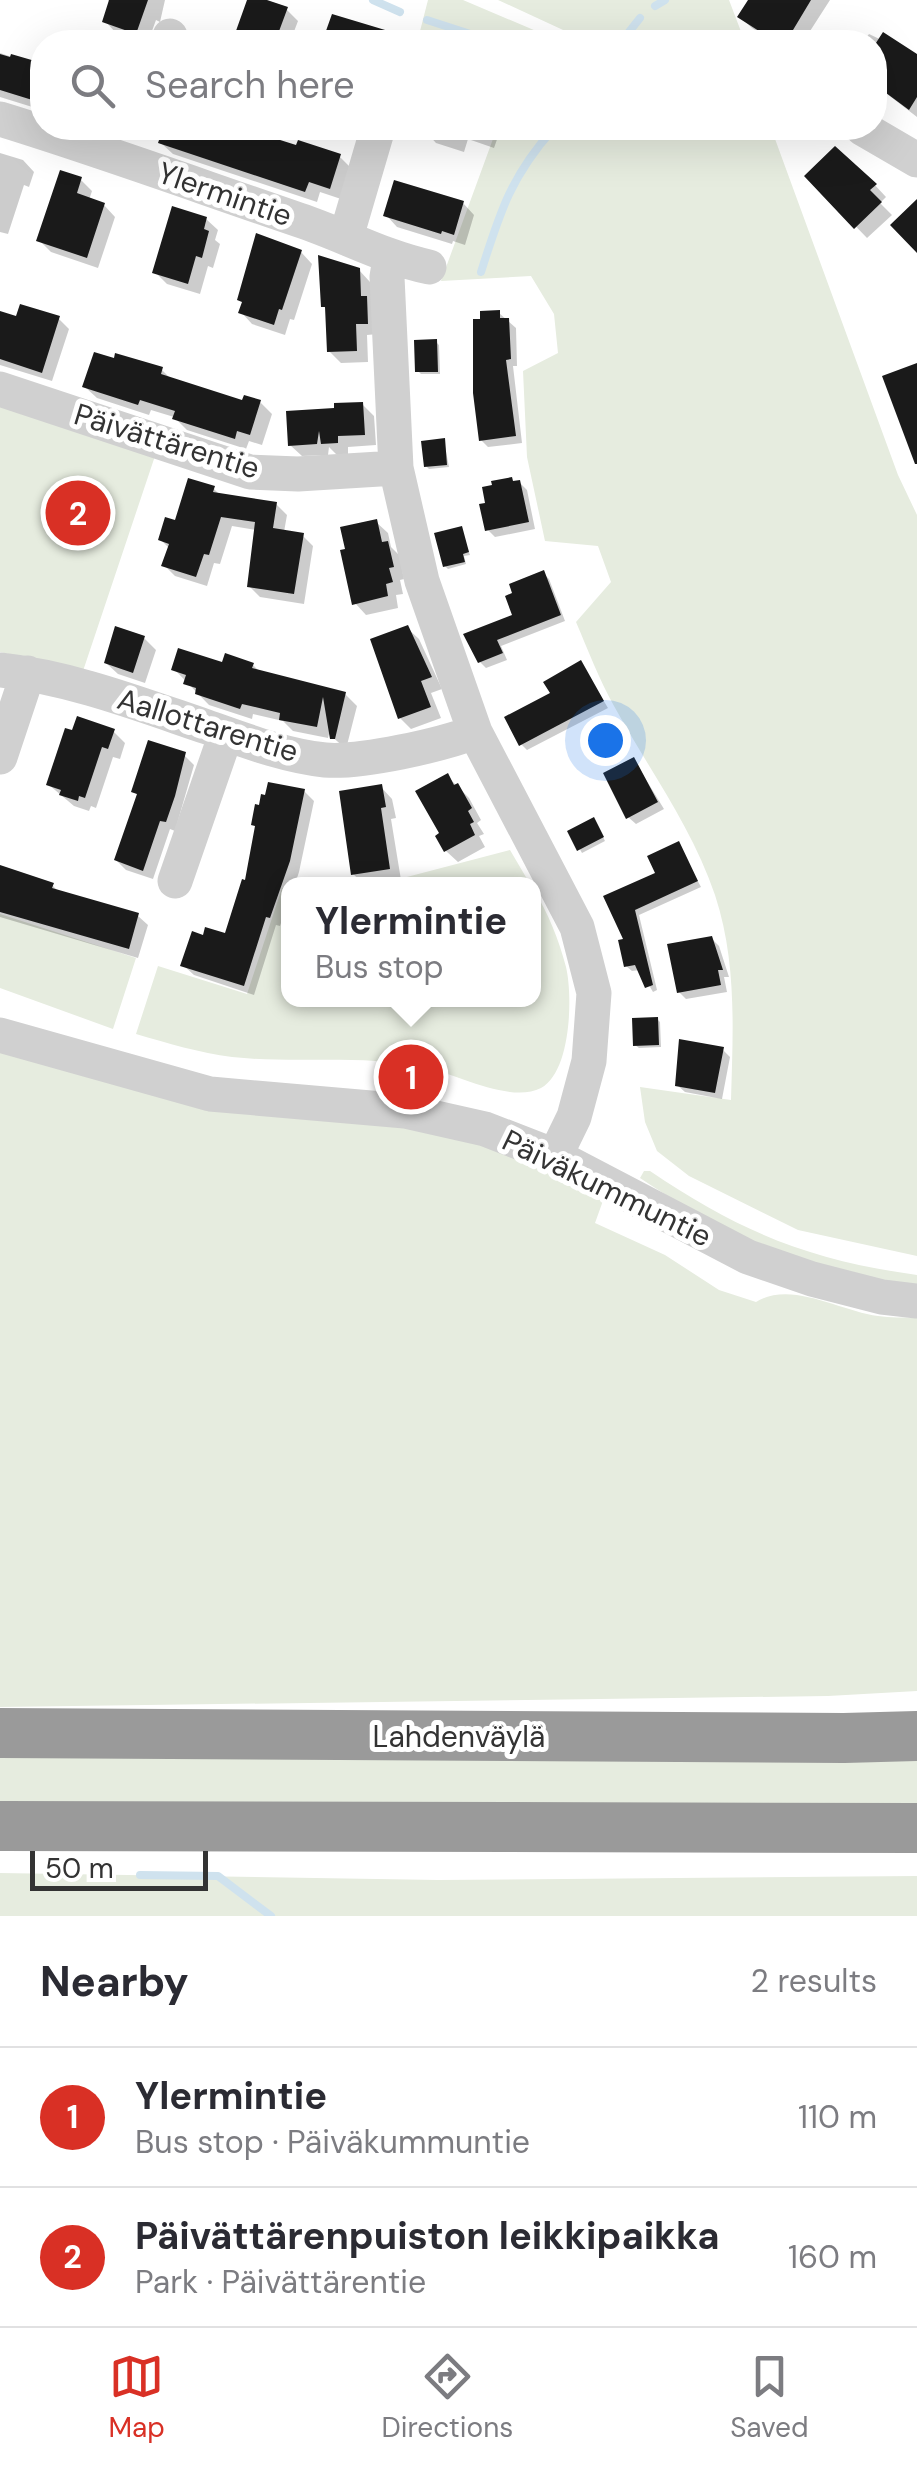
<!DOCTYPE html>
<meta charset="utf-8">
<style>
:root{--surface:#fff;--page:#f2f2f3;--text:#2b2b33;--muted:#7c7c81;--line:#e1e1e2;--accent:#d93025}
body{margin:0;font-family:"DM Sans",sans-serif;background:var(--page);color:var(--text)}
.scale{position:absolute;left:30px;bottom:25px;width:178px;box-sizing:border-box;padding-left:10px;border:5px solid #333;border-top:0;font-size:28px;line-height:35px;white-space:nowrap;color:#333;-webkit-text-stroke:8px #fff;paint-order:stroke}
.you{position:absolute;left:605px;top:740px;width:35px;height:35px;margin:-25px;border:8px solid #fff;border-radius:50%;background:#1a73e8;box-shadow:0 0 0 15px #1a73e833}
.badge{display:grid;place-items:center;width:65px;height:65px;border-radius:50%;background:var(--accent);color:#fff;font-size:32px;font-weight:700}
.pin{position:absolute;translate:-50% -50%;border:5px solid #fff;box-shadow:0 2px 10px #0006}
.popup{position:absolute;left:281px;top:877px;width:260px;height:130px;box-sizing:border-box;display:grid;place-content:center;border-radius:20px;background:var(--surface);filter:drop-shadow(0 2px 8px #0005);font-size:32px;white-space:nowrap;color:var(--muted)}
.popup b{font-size:38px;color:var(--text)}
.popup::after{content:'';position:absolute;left:50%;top:100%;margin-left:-20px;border:20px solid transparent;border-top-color:var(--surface)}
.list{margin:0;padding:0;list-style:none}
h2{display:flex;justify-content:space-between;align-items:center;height:130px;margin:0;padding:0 40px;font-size:42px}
h2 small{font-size:32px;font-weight:400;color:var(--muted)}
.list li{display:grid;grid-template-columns:65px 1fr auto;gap:30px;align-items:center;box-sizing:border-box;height:140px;padding:0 40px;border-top:2px solid var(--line)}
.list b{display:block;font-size:38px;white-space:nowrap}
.list p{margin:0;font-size:32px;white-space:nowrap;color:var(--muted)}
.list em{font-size:32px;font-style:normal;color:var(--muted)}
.icon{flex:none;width:55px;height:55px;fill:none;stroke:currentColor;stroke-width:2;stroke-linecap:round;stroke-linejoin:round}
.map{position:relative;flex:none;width:917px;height:1916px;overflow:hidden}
.search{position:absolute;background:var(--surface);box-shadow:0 10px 40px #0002;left:30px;right:30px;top:30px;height:110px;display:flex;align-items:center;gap:25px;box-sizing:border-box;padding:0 35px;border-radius:40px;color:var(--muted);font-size:38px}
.sheet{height:410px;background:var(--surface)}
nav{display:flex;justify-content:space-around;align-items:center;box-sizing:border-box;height:140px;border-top:2px solid var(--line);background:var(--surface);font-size:28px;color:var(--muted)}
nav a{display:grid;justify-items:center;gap:5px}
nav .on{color:var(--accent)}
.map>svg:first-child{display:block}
</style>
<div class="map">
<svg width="917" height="1916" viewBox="0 0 917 1916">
<rect width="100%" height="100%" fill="#fff"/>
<path fill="#e6ecdf" d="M428 0H463L562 42H443L419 35Z
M498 0H729L745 42H589Z
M497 128H771L898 475 917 515V1256L798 1230 689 1176 657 1151 645 1122 640 1087 731 1100C733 1030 737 962 715 895 692 827 648 768 614 706 599 679 588 650 576 622L611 582 598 546 545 541 527 457 523 371 558 353 554 314 531 276 441 281Z
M0 404 155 456 83 671 0 652Z
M510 850 530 884H309L403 878Z
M288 887V1000H534V890C548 913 559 940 566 967 573 996 571 1072 541 1088 510 1104 455 1073 423 1067 360 1054 296 1064 232 1057 200 1053 167 1043 136 1034L158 966 247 994 282 888Z
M0 914 136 958 113 1029 0 988Z
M0 1035 210 1094 405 1111 609 1184 595 1223 665 1255 719 1290 756 1302C791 1280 840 1311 878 1316 890 1318 904 1317 917 1318V1691L828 1696 0 1707Z
M644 1171H650C740 1232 809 1260 917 1275V1286C816 1275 723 1234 640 1178Z
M0 1752 917 1755V1806L0 1804Z
M0 1873 438 1880 917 1876V1916H0Z"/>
<path fill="#0003" d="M108 0H165L160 22 156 20 148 42 116 33 105 21 111 3Z
M250 0 286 9 298 21 290 42H235Z
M751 0H830L803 42H774L752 28 740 17Z
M869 34 917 57V117L878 87 874 91V42H863Z
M0 53 42 67V110L0 97Z
M166 128H234L298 148 339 156 351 168 341 199 320 192 317 202 173 154 161 143Z
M426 128H501L494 148 468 139 464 152 436 143 425 131Z
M0 153 23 160 34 172 29 187 24 185 8 234 0 232Z
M860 169 886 197 880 203 892 215 867 238 807 176Z
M81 180 92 191 89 200 104 205 115 217 98 268 51 252 39 240Z
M463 203 474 215 465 245 453 241 452 244 397 227 386 215Z
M206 219 218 230 215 240 220 244 213 268 208 266 200 294 167 284 155 272Z
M301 252 312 264 294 320 290 319 285 335 252 324 241 312Z
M359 270 370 282 378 334 367 335 368 362 341 363 329 351 328 310 323 306Z
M0 313 18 319H59L69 329 52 381 0 365Z
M499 313 516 328 517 366H513L522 443 488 447 481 440Z
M436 342 439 345 440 374H421L418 371Z
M162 370 173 381 244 403 260 402 272 414 262 445 249 441 246 449 187 430 174 417 151 410 149 415 97 398 85 387Z
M362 404 374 416 376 445 348 447V454H336L329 447 328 455 302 456 290 445 336 411Z
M444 441 449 467 429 469 426 466Z
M520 483 527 490 535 529 495 537 488 530 515 484Z
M214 489 221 496 276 504 287 515 284 532 302 535 313 546 304 604 260 597 249 586 256 530 232 526 220 564 214 563 207 586 175 576 164 565 170 549 161 540Z
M376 522 388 533 391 547 399 555 404 579 400 580 403 594 396 595 398 608 366 615 355 603Z
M461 529 470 555 464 556 466 564 448 569 445 566Z
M543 573 549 579 565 621 501 646 507 660 486 668 480 662Z
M407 628 419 639 442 689 431 693 441 718 411 729 400 718Z
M144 638 156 650 145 683 118 674 106 663Z
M581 663 608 708 527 750 521 744 553 694Z
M224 665H253L261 673 345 694 357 706 346 749 329 734 328 738 293 731 283 721 253 714 252 719 209 705 174 669Z
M113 731 125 743 120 759 113 757 96 808 91 806 89 811 74 806 49 785 74 733Z
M184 755 194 765 175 831 170 829 153 879 126 870 116 860 139 796 134 792Z
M634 760 664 809 636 824 628 817Z
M447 776 469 798 481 820 477 823 484 834 479 836 485 847 458 862 446 851 442 834Z
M381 787 392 799 396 818 391 819 401 880 364 884 353 874Z
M304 791 314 801 299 872 295 884H288V902L280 926 276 925 254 995 194 975 183 965 205 938 227 936 247 883 257 828 254 825Z
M596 823 605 841 582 853 570 832Z
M678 844 701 887 639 915 657 990 653 992 640 970 632 971 626 966 627 941 607 897 658 874Z
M0 870 53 886 60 893 138 916 148 925 138 958 0 917Z
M711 938 719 946 729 977H724L727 992 686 999 679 992Z
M657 1019 660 1022 661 1047 639 1048 635 1045Z
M723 1050 730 1057 722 1099 685 1092 677 1085Z"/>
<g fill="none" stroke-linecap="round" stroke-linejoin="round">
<path stroke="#cfe2ee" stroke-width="8" d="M373 0 400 12
M655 6 665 0
M427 20 495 42
M621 42 640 18
M481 272C500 212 511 176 554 128
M140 1875 218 1876 271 1916"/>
</g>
<path fill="#1a1a1a" d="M109 0H148L136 34 102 22Z
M247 0H267L288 7 275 42H232Z
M748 0H811L790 35 784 31 776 42 737 17Z
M332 14 415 39V42H322Z
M883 32 917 54V97L909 110 874 84V46Z
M0 54 10 57 11 54 42 63V103L0 90Z
M163 128H242L296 145 298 140 341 154 330 189 309 182 305 192 158 143Z
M835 146 877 184 870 190 882 202 854 229 804 176Z
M60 170 82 177 77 193 105 203 87 258 36 241Z
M394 180 464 201 454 235 442 231 441 234 383 216Z
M917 199V253L890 225Z
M172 206 207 217 204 229 209 231 202 258 196 256 188 284 152 273Z
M256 233 302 250 282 310 279 309 274 325 238 313 242 302 237 300Z
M318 255 360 268 361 296H367L368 324H356L357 351 327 352 325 307H321Z
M20 304 60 316 42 373 0 359V311L16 316Z
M500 310V318H509L511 359 506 360 516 436 479 441 473 393V319H480V311Z
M437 339 438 372H415L414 340Z
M94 352 114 358 115 353 163 367 161 374 242 400 244 395 261 400 250 435 237 431 235 439 172 419 175 411 140 400 138 405 82 387Z
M917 363V464H915L882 376Z
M363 402 365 435 338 436V443L321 444 319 431 317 444 288 446 286 411 334 408V403Z
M445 438 447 465 424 467 421 441Z
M512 477 513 481 520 480 529 522 485 531 479 504 485 503 482 487 492 485 491 481Z
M188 478 215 486 213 492 277 502 273 528 304 533 294 594 247 587 255 522 221 517 209 555 204 554 196 577 161 566 169 544 158 540 165 517 175 520Z
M377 519 382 542 388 541 394 567 389 568 393 582 386 584 388 596 352 605 340 550 345 549 340 527Z
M462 526 469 552 463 554 465 562 443 567 434 533Z
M544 570 561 615 497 640 503 653 478 663 463 634 512 615 505 596 512 593 509 584Z
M408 625 432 677 421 681 431 707 398 719 370 639Z
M115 626 145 636 133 673 104 663Z
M178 648 222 662 225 653 254 663 252 668 346 692 335 739H330L323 697 317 727 279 720 280 713 242 704 240 709 195 694 196 688 183 684 186 675 171 670Z
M581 660 604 701 519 746 504 717 550 693 543 682Z
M77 716 115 729 108 749 102 747 85 798 79 796 78 801 59 795 61 790 46 785 65 728 72 730Z
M148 740 186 752 175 796 166 822 160 821 143 871 114 860 137 794 131 792Z
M634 757 658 802 626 819 603 773Z
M448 773 454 785 458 783 472 808 468 811 474 822 470 824 475 835 444 852 435 836 439 833 415 791Z
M268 782 305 789 290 861 270 918 266 917 244 986 180 966 192 931 203 935 205 927 225 933 242 879 245 880 255 826 251 825 255 804 259 805 261 794 265 795Z
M382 784 386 807 381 808 390 869 351 875 339 791Z
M594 817 604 837 577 851 567 831Z
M679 841 698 881 635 910 653 985 645 988 635 965 624 967 618 940 623 939 603 896 655 873 647 856Z
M0 865 54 883 52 888 139 913 129 949 0 912Z
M712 936 723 970H718L721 985 677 993 667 944Z
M658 1017 659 1045 633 1046 632 1018Z
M679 1039 724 1047 715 1093 675 1086Z"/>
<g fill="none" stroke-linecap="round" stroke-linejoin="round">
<path stroke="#d0d0d0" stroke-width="35" d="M169 42 170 36
M0 119C101 150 199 186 299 220 344 235 383 257 429 267
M862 128 917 160
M346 237 378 128
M390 258 387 277 396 468 422 581 475 732 577 927 594 993 589 1061 574 1117 555 1156
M0 389 250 472 298 474 396 468
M0 670C72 678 139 704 207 727 244 740 285 756 325 760 361 763 441 745 475 732
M0 757 28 673
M175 881 226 734
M0 1035 210 1094 405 1111 485 1129 555 1156 748 1257 812 1279 882 1297 917 1301"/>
<path stroke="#9a9a9a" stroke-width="50" d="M0 1733 844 1738 917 1736
M0 1826 917 1828"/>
</g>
<g text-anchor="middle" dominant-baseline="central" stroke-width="10" stroke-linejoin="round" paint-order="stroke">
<g font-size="30" fill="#333" stroke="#fff">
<text transform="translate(225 194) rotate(19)">Ylermintie</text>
<text transform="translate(167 441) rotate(17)">Päivättärentie</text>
<text transform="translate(208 725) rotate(17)">Aallottarentie</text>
<text transform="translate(607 1188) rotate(26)">Päiväkummuntie</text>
<text x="459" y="1736">Lahdenväylä</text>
</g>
</g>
</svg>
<div class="scale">50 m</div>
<div class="you"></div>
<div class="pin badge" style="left:411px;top:1077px">1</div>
<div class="popup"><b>Ylermintie</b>Bus stop</div>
<div class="pin badge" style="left:78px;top:513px">2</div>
<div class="search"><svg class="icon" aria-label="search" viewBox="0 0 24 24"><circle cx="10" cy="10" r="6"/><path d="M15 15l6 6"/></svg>Search here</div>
</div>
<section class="sheet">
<h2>Nearby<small>2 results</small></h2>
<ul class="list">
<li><span class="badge">1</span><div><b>Ylermintie</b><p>Bus stop · Päiväkummuntie</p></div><em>110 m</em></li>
<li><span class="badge">2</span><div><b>Päivättärenpuiston leikkipaikka</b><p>Park · Päivättärentie</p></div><em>160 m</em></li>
</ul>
</section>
<nav>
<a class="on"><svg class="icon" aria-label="map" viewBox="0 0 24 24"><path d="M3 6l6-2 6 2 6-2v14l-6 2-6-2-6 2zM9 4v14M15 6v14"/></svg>Map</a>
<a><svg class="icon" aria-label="directions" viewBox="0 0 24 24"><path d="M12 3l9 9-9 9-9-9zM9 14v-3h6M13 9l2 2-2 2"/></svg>Directions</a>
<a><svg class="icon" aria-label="saved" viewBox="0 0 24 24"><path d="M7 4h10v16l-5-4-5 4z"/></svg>Saved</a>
</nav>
